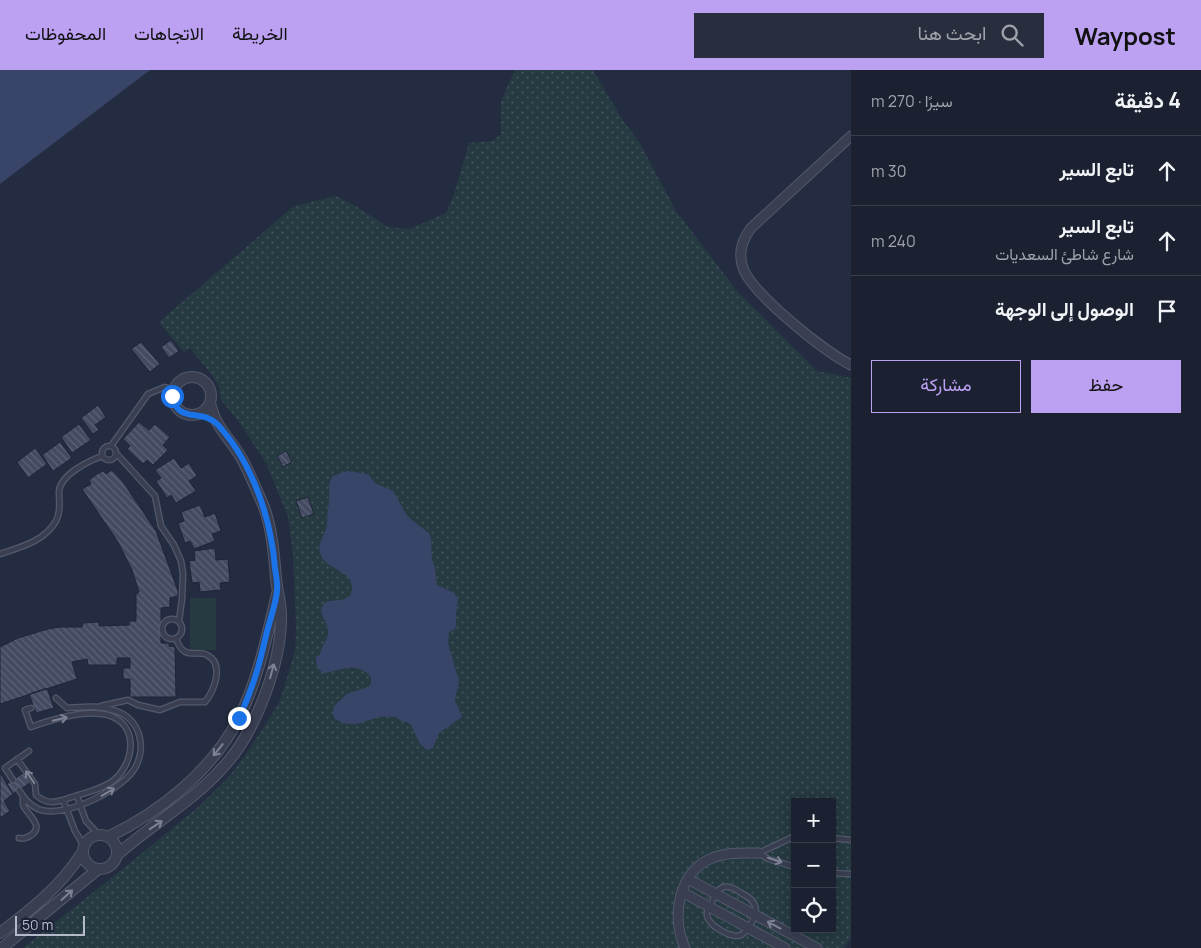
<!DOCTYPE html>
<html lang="ar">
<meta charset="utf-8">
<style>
:root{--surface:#1b2131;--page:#282e3d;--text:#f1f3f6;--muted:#a0a3ab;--line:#393e4d;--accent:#bca0f2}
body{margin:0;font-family:Manrope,Vazirmatn,sans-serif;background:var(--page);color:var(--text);direction:rtl}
.controls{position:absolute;right:15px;bottom:15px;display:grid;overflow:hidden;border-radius:0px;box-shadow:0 2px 12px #0003}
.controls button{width:45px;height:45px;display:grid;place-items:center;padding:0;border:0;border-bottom:1px solid var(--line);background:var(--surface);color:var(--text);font:25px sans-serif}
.scale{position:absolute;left:15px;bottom:12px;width:70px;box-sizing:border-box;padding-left:5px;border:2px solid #b5bacb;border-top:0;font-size:14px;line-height:18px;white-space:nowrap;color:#b5bacb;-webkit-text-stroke:4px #1d2336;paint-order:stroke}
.stop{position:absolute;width:15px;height:15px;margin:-11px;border:4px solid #1a73e8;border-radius:50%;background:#fff}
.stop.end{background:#1a73e8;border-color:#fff;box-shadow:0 1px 5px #0008}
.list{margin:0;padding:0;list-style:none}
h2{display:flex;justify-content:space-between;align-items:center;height:65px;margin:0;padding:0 20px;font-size:21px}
h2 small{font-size:16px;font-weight:400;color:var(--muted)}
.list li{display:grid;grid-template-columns:32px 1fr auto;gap:15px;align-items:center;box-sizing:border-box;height:70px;padding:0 20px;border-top:1px solid var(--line)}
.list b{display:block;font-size:19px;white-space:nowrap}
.list p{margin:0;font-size:16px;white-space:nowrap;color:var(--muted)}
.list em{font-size:16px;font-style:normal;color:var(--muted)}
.actions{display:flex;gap:10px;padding:15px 20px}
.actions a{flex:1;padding:11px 0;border:1px solid var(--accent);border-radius:0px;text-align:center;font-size:18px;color:var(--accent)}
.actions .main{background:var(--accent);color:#111}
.icon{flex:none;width:28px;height:28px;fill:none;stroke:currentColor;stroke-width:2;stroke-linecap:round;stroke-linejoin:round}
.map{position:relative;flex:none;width:851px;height:878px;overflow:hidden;direction:ltr}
header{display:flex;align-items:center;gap:30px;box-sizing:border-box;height:70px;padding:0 25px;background:var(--accent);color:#111}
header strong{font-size:24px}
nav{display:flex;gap:28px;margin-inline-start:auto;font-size:18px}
.search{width:350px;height:45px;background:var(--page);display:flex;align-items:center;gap:12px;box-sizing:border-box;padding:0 18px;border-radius:0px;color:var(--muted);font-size:19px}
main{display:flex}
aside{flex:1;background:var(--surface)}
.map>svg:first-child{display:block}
</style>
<header>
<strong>Waypost</strong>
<div class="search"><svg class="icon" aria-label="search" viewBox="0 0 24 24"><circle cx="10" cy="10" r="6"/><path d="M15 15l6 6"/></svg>ابحث هنا</div>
<nav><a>الخريطة</a><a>الاتجاهات</a><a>المحفوظات</a></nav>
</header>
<main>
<aside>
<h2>4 دقيقة<small>سيرًا · 270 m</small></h2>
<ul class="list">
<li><svg class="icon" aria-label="ahead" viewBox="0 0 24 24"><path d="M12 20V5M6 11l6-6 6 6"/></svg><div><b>تابع السير</b></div><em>30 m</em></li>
<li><svg class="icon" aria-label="ahead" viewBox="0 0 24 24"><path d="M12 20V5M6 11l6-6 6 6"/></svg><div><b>تابع السير</b><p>شارع شاطئ السعديات</p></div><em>240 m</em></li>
<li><svg class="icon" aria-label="arrive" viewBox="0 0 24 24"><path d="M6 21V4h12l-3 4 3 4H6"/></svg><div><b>الوصول إلى الوجهة</b></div></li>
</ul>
<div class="actions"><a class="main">حفظ</a><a>مشاركة</a></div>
</aside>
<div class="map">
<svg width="851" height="878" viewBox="0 0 851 878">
<defs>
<pattern id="green-dots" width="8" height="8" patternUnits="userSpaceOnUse" patternTransform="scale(1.25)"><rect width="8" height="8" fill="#263a42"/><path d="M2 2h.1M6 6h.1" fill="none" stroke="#43545c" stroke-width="1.8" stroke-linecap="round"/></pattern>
<pattern id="building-back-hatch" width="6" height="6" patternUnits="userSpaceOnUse" patternTransform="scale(1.25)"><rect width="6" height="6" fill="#434b63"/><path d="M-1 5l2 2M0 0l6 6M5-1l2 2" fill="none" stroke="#5c6378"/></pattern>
</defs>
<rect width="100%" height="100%" fill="#242c41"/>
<path fill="url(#green-dots)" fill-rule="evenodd" d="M515 0H593L622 49 640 73 676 141 738 222 817 301 851 308V867L844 878H23L135 789 198 737 228 708 246 684 279 633 288 605 295 580 296 559 293 484 288 447 267 395 239 352 221 330 219 317 211 304 190 278 184 282 159 252 294 136 336 126 354 135 388 157 409 159 446 143 454 124 469 73 493 71 501 64V31ZM795 732H832V859H795Z"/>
<path fill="#263a42" d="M190 528H216V580H190Z"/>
<path fill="#384468" d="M0 0H150L0 114Z
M347 401 368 404 375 413 393 421 408 447 429 463 431 468 432 489 435 498 437 515 454 523 458 529 456 545V557L454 560 449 562 448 573 459 611 455 630 462 647 439 663 433 678 427 680 420 674 411 655 407 652 401 651 396 647C390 647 384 646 379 647 361 652 354 659 335 649L333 645 334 636 347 624 368 617 371 614V607C357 591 342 600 325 603 316 600 316 594 316 586L320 585C321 575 329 570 328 560 328 551 317 543 323 535 328 526 353 536 352 518 352 499 326 501 320 483 317 472 326 464 327 454 327 446 328 439 329 432 331 422 326 415 333 406Z"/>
<path fill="url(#building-back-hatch)" stroke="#1f2538" d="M171 270 179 281 169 288 161 277Z
M141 272 160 294 150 302 131 279Z
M98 335 106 347 95 355 99 360 93 364 81 348Z
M139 352 149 360 155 354 170 367 163 375 168 380 153 395 147 390 143 394 127 379 130 376 123 369Z
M79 354 91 370 72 383 61 367Z
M60 372 72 388 53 401 42 385Z
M35 378 47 394 28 408 17 392Z
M286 381 292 392 283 397 277 386Z
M174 388 181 398 189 393 197 406 189 411 196 421 176 433 171 425 167 428 156 411 161 408 155 400Z
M112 400 123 412 156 461 178 521V526L170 528V537L161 538V573H169V576L175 577 176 627H130V609H123V598H130V588H117V595H88L87 589 72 592 77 609 0 634V577L18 568 48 559 60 557H82L83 553 99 552V556L129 555V551H136V524L139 522 132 500 118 472 82 419 91 414 89 410 97 404 103 401 106 404Z
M308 427 314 444 302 448 296 431Z
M200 435 205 447 215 443 221 461 212 464 215 471 194 479 190 471 185 473 178 453 184 451 181 442Z
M215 478 216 490 228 489 230 512 220 513 221 520 200 522 199 512 192 513 189 491 195 490 194 481Z
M47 618 54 638 36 643 29 624Z
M0 703 13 724 4 731 10 741 0 748Z
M23 703 30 713 13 724 7 714Z"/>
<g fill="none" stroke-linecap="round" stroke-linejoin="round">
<g stroke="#53596b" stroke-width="7">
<path id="service" d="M102 383a7 7 0 1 1 14 0a7 7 0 1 1-14 0Z
M111 376 148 324 165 317 173 320
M116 383 155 426 161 456 174 475 181 491 183 504 182 529 179 551
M0 484C20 477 44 472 56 451 61 441 59 432 59 421 61 404 89 391 102 386
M162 559a10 10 0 1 1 20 0a10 10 0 1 1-20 0Z
M101 636 128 630 138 635 160 640 180 632H205C214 621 225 594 207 585 200 581 190 586 184 581 179 578 178 573 176 568
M17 689 35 714 36 725C48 736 58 732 72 727 85 723 103 719 114 710 134 693 139 657 111 646 88 638 53 649 31 657L25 640 31 638
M13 710 5 698 29 681
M19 720C23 727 30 735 38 739 63 749 118 722 133 701 148 679 141 648 113 640 98 635 83 637 67 638L56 628
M77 726 86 751 99 765
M63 730 75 761 84 776
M795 766 759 783 768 789 795 797
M19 768C24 769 26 768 30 766 46 756 27 745 23 735 23 732 23 729 23 727
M832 768 851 770
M832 803 851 804
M723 817C731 816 735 819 741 823 753 829 760 836 753 850 750 855 747 862 741 865 732 869 709 856 707 846 706 841 709 836 712 832 715 825 717 820 723 817Z"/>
</g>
<g stroke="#53596b" stroke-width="11">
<path id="minor" d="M851 66 751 158C742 170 738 184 743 198 752 224 825 282 851 295
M688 809 817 878
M682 822 785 878
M685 878C671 847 678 802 712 788 727 782 743 783 759 783"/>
</g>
<g stroke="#53596b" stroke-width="12">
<path id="tertiary" d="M173 326a19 19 0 1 1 38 0a19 19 0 1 1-38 0Z
M83 782a17 17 0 1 1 34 0a17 17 0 1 1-34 0Z
M108 767C160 742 212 701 239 648 258 610 267 566 277 524
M117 785C153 753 193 732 225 695 256 661 282 591 281 545 281 533 277 520 276 508 274 484 272 459 264 437 257 421 250 404 242 389 235 376 225 366 218 354 214 348 212 340 210 333
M0 863C33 838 59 818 82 783
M2 878 97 800"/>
</g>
<use href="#service" stroke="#393f51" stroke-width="4.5"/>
<use href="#minor" stroke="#393f51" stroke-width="9"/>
<use href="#tertiary" stroke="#393f51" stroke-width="10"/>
</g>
<defs><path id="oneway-shaft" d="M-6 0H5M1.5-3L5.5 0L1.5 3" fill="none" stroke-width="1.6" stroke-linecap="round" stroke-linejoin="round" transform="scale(1.25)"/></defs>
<g stroke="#7d8394">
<use href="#oneway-shaft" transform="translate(272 601) rotate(-75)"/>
<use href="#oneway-shaft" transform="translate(60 649) rotate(-13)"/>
<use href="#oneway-shaft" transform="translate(218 680) rotate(129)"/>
<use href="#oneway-shaft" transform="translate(30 707) rotate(-125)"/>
<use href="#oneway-shaft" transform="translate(108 722) rotate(-31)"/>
<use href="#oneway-shaft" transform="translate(156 755) rotate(-33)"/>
<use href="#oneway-shaft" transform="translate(775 790) rotate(18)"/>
<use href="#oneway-shaft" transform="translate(67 825) rotate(-42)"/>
<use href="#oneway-shaft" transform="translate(774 855) rotate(-152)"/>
</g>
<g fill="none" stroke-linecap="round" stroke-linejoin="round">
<path stroke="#1a73e8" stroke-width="6" d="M172 326C178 355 202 337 219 356 253 394 271 449 275 498 276 506 278 514 277 521 276 533 271 546 268 558 263 576 260 595 253 613 249 625 244 637 239 648"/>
</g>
</svg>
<div class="controls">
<button>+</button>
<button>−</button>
<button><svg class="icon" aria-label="locate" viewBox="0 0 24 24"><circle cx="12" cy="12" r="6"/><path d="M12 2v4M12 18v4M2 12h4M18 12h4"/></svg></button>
</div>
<div class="scale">50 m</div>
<div class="stop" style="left:172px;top:326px"></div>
<div class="stop end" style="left:239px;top:648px"></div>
</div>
</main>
